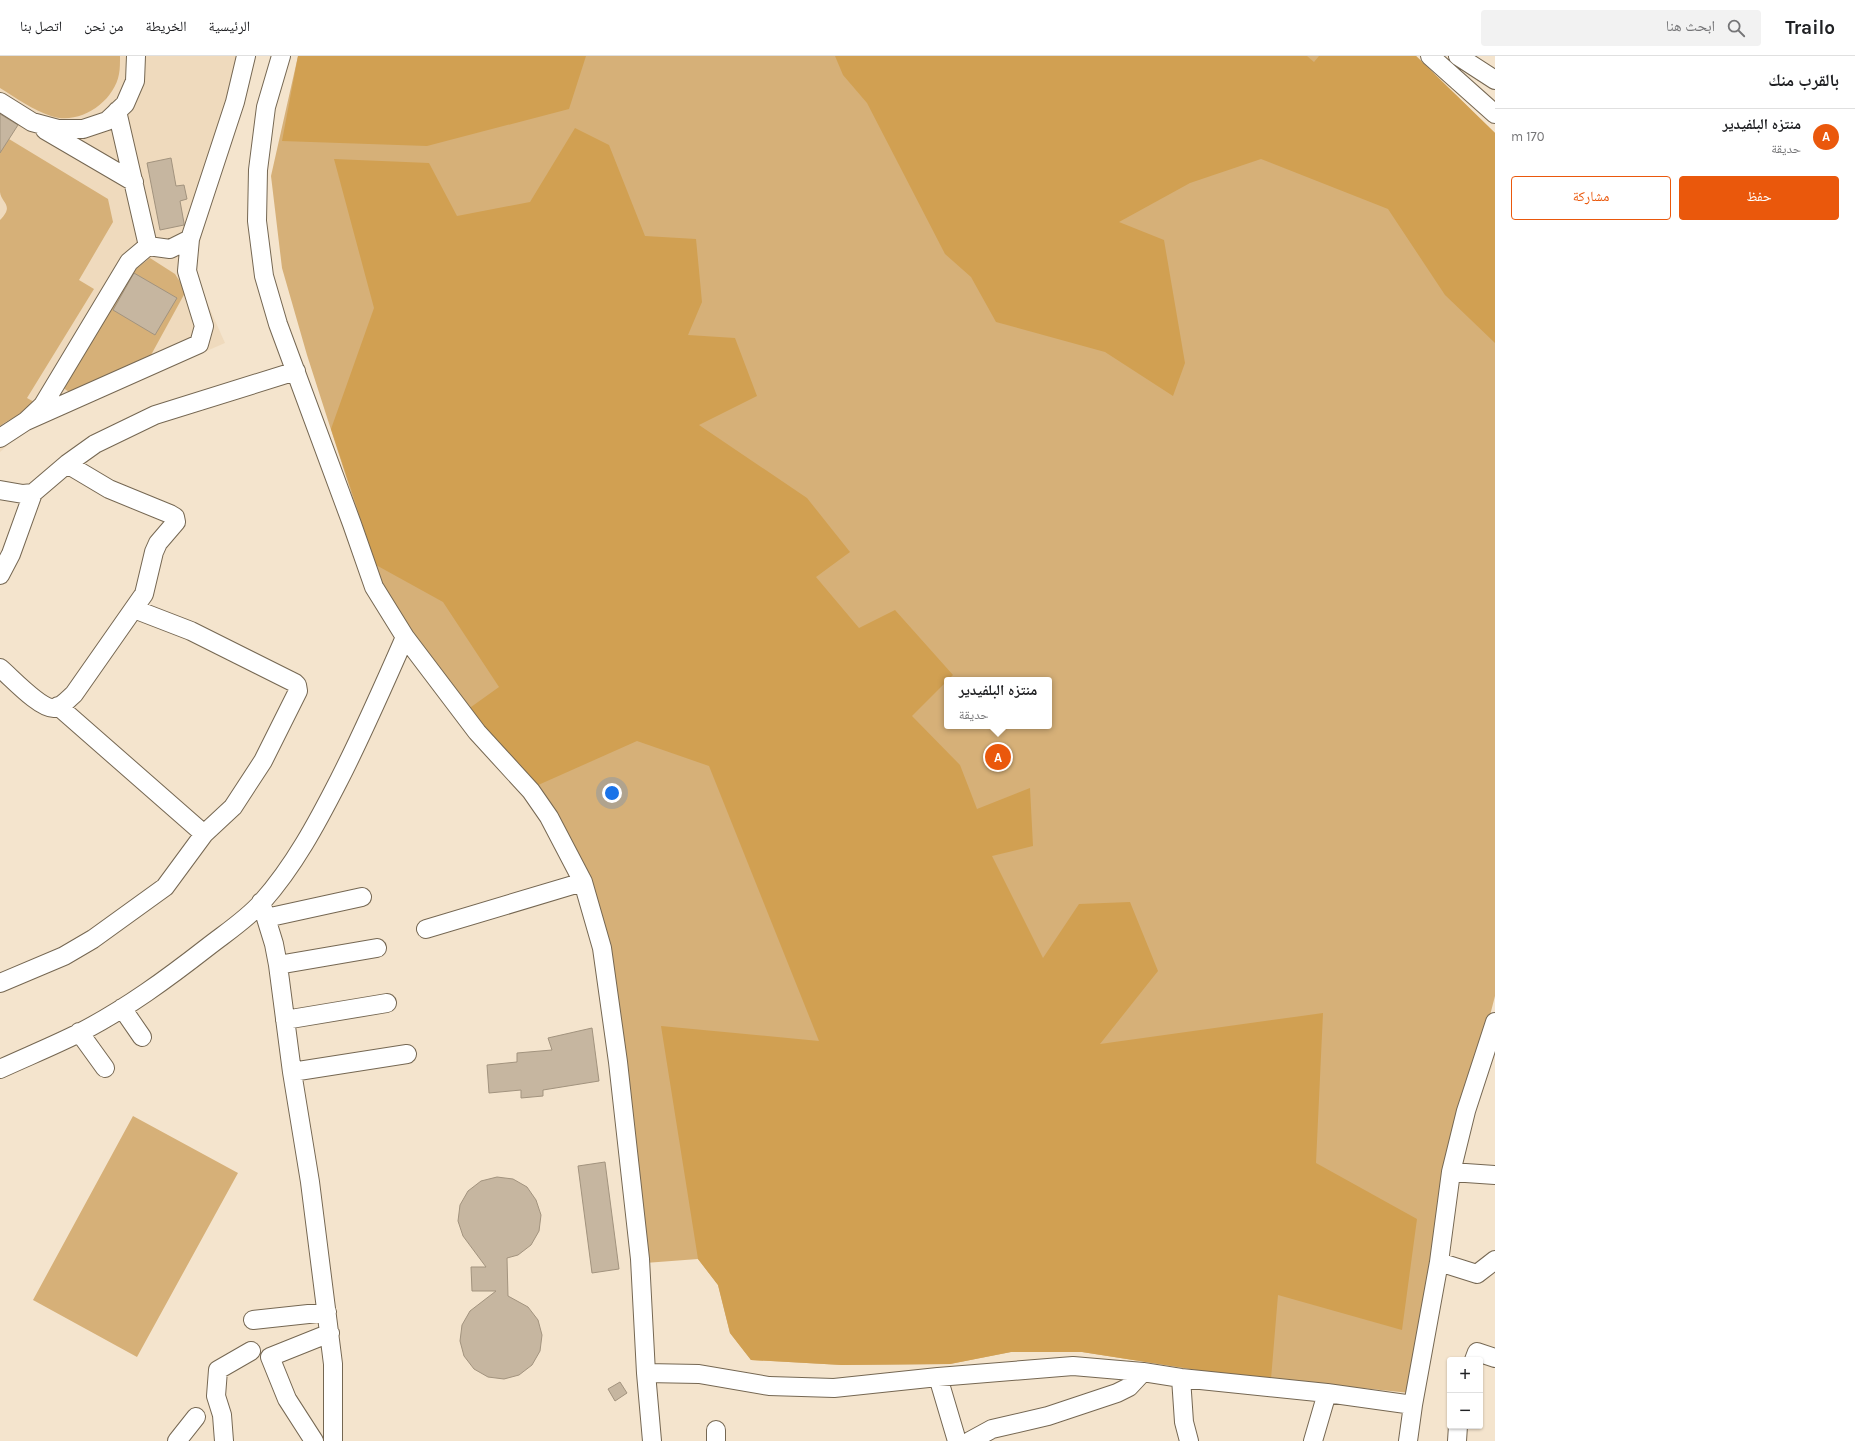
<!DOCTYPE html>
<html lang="ar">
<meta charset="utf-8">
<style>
:root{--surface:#fff;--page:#f2f2f2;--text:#202124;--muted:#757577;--line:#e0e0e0;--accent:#ea580c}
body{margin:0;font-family:Karla,"Noto Naskh Arabic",sans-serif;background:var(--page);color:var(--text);direction:rtl}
.controls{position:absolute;right:12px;bottom:12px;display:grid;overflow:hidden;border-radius:4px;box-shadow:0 1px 3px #0004}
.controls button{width:36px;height:36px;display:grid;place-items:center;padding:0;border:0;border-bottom:1px solid var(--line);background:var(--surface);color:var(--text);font:20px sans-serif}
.you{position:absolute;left:612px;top:737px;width:14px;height:14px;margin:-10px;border:3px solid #fff;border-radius:50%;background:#1a73e8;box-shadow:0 0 0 6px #1a73e833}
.badge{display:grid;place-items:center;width:26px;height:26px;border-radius:50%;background:var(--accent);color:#fff;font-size:13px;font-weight:700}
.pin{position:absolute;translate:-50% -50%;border:2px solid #fff;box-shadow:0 1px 4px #0006}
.popup{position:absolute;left:944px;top:621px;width:108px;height:52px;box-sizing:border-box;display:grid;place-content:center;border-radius:4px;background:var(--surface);filter:drop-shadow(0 1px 3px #0005);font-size:13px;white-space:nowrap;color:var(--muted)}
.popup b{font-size:15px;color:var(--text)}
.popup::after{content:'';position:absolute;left:50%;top:100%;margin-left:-8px;border:8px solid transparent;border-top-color:var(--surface)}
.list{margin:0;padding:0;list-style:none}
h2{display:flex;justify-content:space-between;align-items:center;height:52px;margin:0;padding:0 16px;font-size:17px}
h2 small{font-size:13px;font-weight:400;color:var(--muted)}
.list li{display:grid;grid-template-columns:26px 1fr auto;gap:12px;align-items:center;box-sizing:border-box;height:56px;padding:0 16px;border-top:1px solid var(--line)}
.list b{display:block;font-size:15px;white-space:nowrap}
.list p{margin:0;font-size:13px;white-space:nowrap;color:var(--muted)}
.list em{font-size:13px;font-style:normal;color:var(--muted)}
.actions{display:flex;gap:8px;padding:12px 16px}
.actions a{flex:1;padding:9px 0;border:1px solid var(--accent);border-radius:4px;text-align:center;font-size:14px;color:var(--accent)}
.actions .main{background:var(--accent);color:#fff}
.icon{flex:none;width:22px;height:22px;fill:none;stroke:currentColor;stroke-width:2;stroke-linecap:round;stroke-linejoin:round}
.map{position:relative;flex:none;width:1495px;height:1385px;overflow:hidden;direction:ltr}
header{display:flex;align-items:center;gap:24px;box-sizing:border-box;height:56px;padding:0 20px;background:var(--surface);border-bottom:1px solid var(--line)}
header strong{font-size:19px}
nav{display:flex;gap:22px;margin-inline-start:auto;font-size:14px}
.search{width:280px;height:36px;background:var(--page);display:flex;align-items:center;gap:10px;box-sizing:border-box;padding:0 14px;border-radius:4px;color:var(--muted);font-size:15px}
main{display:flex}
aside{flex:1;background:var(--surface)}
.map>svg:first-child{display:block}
</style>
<header>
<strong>Trailo</strong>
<div class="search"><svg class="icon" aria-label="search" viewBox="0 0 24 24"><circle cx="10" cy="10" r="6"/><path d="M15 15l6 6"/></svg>ابحث هنا</div>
<nav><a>الرئيسية</a><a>الخريطة</a><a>من نحن</a><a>اتصل بنا</a></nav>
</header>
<main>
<aside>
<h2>بالقرب منك<small></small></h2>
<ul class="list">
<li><span class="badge">A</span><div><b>منتزه البلفيدير</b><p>حديقة</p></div><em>170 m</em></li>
</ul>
<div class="actions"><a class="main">حفظ</a><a>مشاركة</a></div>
</aside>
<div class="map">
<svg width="1495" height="1385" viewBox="0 0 1495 1385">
<rect width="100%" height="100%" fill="#f4e4cd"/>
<path fill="#efdabd" d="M0 0H255L192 213 225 287 24 374 0 396Z"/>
<path fill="#d6b078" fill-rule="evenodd" d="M0 0H120C120 6 120 13 119 18 114 46 79 70 51 60 33 54 16 42 0 32Z
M298 0H1416L1495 77V940L1486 975 1410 1337 1223 1318 1082 1296H1011L950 1308 842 1309 751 1304 730 1277 718 1229 698 1203 645 1207 587 829 378 535 368 489 307 299 282 212 271 120ZM947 624H1049V670H947Z
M9 83 108 143 113 166 79 224 94 233 27 342 36 347C26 358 11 361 0 370V164C15 149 1 147 0 136 0 130 0 101 0 96 2 91 6 86 9 83Z
M150 202 175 218 186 235 151 299 69 336 62 331 132 216Z
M133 1060 238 1117 137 1301 33 1244Z"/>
<path fill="#d1a052" d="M298 0H586L569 53 427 90 282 85Z
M835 0H1307L1314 6 1319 0H1416L1495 77V287L1445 239 1388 153 1261 103 1190 127 1119 166 1164 184 1185 307 1173 340 1105 296 996 266 971 221 945 198 867 47 843 19Z
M575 72 609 89 645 180 696 183 702 246 688 279 735 282 757 340 699 369 807 442 850 496 816 521 859 572 895 554 953 619 912 660 960 709 977 753 1030 732 1033 790 992 800 1043 902 1079 848 1130 846 1158 915 1100 988 1323 957 1316 1107 1417 1163 1402 1274 1278 1239 1271 1323 1223 1318 1082 1296H1011L950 1308 842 1309 751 1304 730 1277 718 1229 698 1203 661 970 819 985 709 710 637 685 527 734 464 656 499 631 443 546 376 509 331 373 374 252 334 103 429 107 457 160 530 146Z"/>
<path fill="#c6b6a0" stroke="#a2937e" d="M0 58 18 69 0 97Z
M171 102 176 130 184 129 187 143 180 145 184 167V169L160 174 147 107Z
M134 217 177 242 155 279 113 254Z
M592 972 599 1025 543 1034V1040L521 1042V1034L489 1037 487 1009 517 1006V997L552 994 548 982Z
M605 1106 619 1213 592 1217 578 1110Z
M497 1121 513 1123 527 1131 536 1144 541 1159 539 1175 531 1189 518 1199 507 1202 508 1240 528 1251 538 1264 542 1279 540 1295 532 1309 519 1319 504 1323 488 1321 474 1313 464 1300 460 1285 462 1269 470 1255 496 1235H472L471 1211H486L463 1180 458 1165 460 1149 468 1135 481 1125Z
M620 1326 627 1337 615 1345 608 1333Z"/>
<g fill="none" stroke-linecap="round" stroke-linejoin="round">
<g stroke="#756752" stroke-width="20">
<path id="minor" d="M281 0 266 51 258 114 257 165 264 220 278 268 352 468 374 531 405 581
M1430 0 1495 58
M1458 0 1495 24
M0 46 32 66 58 73H83L107 65 125 48 135 25 136 0
M117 55 148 190
M45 74 134 126
M26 365 199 288 204 270 187 215 190 183 235 46 246 0
M0 382 26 365 43 349 129 206 148 190 170 193 190 183
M0 434 23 438 33 437 67 408 95 388 155 359 296 315
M0 519 11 498 33 437
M0 612C11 621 40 653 54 652 62 651 68 643 74 638L144 538 154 496 158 487 176 466 175 461 170 458 109 433 67 408
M58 650 204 778
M261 846 274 888 278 909 292 1016 310 1126 333 1308V1385
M266 862 362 841
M426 873 583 826
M278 909 377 892
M0 927 64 900 93 883 165 831 204 778 233 751 263 705 298 635 297 629 295 627 191 575 134 553
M122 952 142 981
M285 964 387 947
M79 976 105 1012
M0 1013C26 1001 53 990 79 977 126 953 168 922 209 890 227 876 247 863 262 846 294 810 317 767 339 724 363 677 384 629 405 581L477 676 531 735 549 761 583 826 602 892 618 1006 640 1203 646 1317 652 1385
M292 1016 407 998
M1451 1116 1495 1119
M1439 1206 1477 1218 1495 1204
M253 1264 327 1256
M1474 1304 1477 1296 1495 1302
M646 1317 699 1318 769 1330 834 1332 938 1321 1073 1310 1143 1316 1181 1322 1327 1337 1413 1349
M938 1321 957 1385
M1181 1322 1184 1366 1189 1385
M716 1374V1385
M177 1385 196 1361
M224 1385 222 1359 216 1340 218 1314 251 1295
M314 1385 287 1343 270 1301 330 1277
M970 1385 992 1373 1048 1360 1117 1337 1129 1331 1143 1316
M1313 1385 1327 1337
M1408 1385 1413 1349 1439 1206 1451 1116 1466 1055 1495 966
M1457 1385 1458 1370"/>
</g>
<use href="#minor" stroke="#fff" stroke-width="18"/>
</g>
</svg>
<div class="controls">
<button>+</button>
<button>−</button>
</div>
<div class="you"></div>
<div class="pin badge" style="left:998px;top:701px">A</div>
<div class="popup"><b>منتزه البلفيدير</b>حديقة</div>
</div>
</main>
